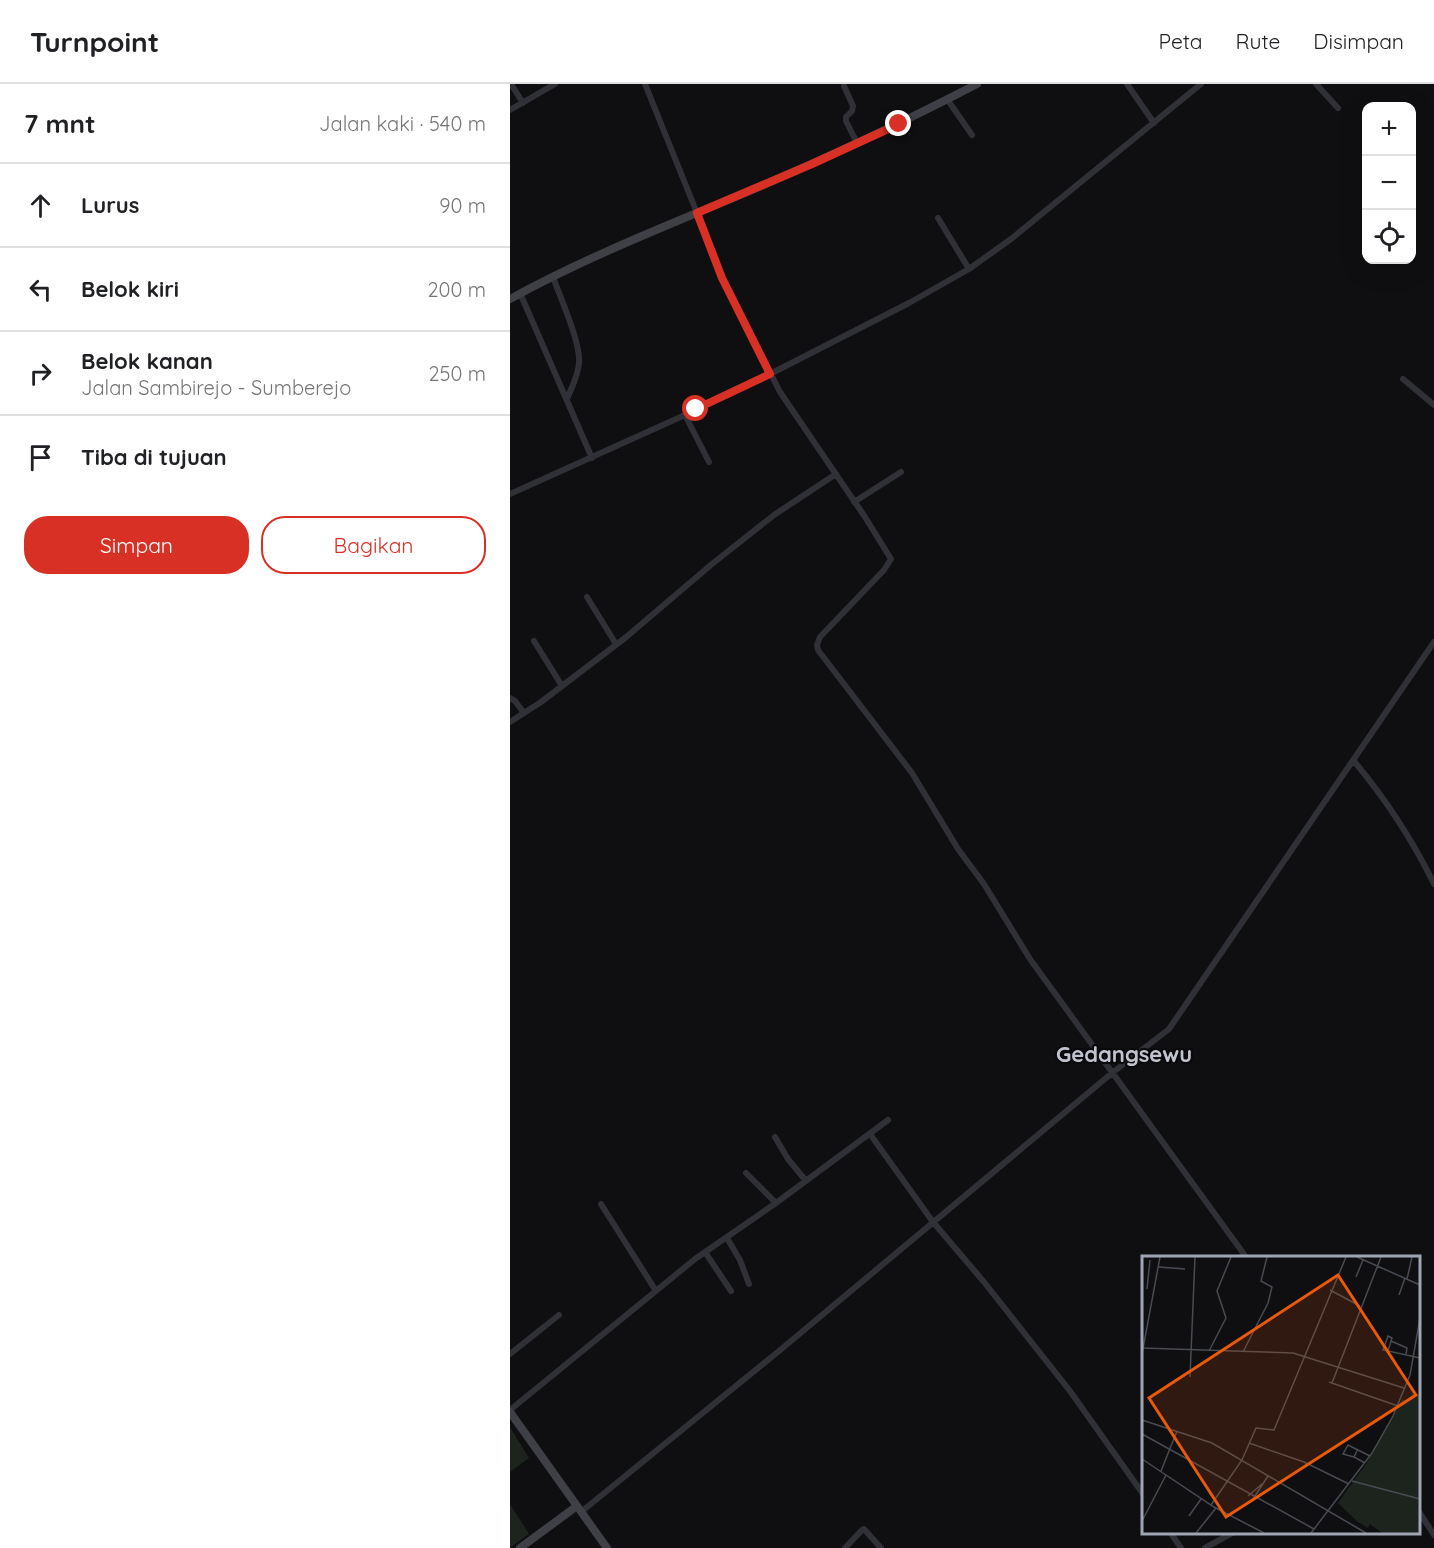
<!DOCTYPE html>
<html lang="id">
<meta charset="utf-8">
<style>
:root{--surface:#fff;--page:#f6f6f6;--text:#202124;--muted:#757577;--line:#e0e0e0;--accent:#d93025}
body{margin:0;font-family:Quicksand,sans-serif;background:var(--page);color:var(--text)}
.controls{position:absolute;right:18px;top:18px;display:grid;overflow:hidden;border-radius:12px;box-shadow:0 6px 24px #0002}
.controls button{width:54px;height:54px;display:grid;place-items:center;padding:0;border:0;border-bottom:2px solid var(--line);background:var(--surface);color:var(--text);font:30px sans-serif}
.stop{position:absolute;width:18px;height:18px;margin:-14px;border:4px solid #d93025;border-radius:50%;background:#fff}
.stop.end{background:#d93025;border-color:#fff;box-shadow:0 2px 6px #0008}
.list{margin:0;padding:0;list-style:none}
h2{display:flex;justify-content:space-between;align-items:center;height:78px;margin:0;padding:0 24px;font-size:26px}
h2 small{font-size:20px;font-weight:400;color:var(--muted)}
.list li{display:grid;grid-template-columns:39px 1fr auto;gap:18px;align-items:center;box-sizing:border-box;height:84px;padding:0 24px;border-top:2px solid var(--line)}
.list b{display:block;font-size:22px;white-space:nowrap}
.list p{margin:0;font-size:20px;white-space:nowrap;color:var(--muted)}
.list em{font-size:20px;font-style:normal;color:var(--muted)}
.actions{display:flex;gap:12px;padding:18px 24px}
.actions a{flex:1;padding:14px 0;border:2px solid var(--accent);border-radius:24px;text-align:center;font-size:21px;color:var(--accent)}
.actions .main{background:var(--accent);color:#fff}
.icon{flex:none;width:33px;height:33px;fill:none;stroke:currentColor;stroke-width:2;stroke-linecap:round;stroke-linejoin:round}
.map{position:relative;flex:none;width:924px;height:1464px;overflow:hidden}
header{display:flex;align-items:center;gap:36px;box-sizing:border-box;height:84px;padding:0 30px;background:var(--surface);border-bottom:2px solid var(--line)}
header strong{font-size:28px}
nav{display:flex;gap:33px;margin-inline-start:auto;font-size:21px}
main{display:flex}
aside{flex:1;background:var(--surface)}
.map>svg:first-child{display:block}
</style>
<header>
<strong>Turnpoint</strong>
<nav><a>Peta</a><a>Rute</a><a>Disimpan</a></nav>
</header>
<main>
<aside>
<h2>7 mnt<small>Jalan kaki · 540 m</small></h2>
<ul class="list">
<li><svg class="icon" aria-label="ahead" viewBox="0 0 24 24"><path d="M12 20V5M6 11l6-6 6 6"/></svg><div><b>Lurus</b></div><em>90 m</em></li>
<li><svg class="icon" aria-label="left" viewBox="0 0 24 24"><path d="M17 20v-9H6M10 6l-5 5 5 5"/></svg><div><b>Belok kiri</b></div><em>200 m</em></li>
<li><svg class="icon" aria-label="right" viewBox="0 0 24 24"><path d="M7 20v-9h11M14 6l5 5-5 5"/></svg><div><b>Belok kanan</b><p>Jalan Sambirejo - Sumberejo</p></div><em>250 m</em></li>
<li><svg class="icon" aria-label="arrive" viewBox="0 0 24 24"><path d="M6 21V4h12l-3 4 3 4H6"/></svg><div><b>Tiba di tujuan</b></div></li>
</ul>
<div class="actions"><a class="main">Simpan</a><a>Bagikan</a></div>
</aside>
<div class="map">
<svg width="924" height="1464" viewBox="0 0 924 1464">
<rect width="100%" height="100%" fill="#0f0f11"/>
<path fill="#1c241d" d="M0 1343 19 1374 0 1388Z
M0 1420 19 1450 0 1464Z"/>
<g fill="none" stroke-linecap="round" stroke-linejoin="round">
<path stroke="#303136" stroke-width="6" d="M1 0 13 19
M135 0 187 129 212 194 270 308 355 433 381 475 374 486 310 553 307 561 308 566 402 689 448 765 474 800 520 875 736 1173
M617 0 644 39
M806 0 828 24
M334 2 343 22 342 27 336 33V37L347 59
M437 15 462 51
M0 26 45 0
M428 134 459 185
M43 193C50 213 71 259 69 279 68 292 62 303 57 315
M10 209 82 374
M893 295 924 321
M175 331 199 378
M0 410 175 331 260 290 399 219 459 185 501 155 691 0
M344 418 391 388
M77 513 106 560
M24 557 52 602
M0 614 5 617 14 629
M0 638 31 618 115 554 202 480 264 431 326 390
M843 676C875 714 902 755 924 800
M360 1050 423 1138 474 1198 560 1307 633 1410
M265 1053 278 1075 296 1097
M236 1089 266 1119
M91 1120 146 1207
M217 1154 230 1176 239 1200
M195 1168 221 1207
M0 1270 49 1231
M0 1326 185 1175 266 1119 378 1036
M908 1426 924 1451
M71 1428 269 1267 602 989 659 945 924 558
M660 1448 671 1464
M335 1464 352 1446 354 1445 371 1464
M695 1464 724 1448"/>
<path stroke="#3e4046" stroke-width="8" d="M0 215C80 171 166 138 249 103 323 71 396 37 467 0
M0 1328 97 1464
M10 1464 67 1422"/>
</g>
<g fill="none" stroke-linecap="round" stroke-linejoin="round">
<path stroke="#d93025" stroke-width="8" d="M186 325 260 290 212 194 187 129 302 80 389 40"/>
</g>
<g text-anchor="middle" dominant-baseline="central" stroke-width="4.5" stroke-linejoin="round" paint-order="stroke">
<g font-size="22" font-weight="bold" fill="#c1c4cf" stroke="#0a0a0c">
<text x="614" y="970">Gedangsewu</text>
</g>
</g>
<g transform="translate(632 1172)">
<rect width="278" height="278" fill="#0f0f11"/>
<path d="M270 137 277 140V277H240L228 268 226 272 216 266 196 247 224 208 260 144 267 143Z" fill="#1c241d"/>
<path fill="none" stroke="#494b52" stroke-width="1.5" d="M215 1 278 29M17 11 43 13M214 21 221 4M265 23 270 1M5 33 8 4M188 34 218 50M257 39 263 22M249 85 265 92 264 98M0 92 151 97 262 132M67 95 84 62 75 35 89 1M246 95 241 94 246 80 250 82 246 95 278 102M101 96 126 47 130 31 119 25 125 1M0 98 18 1M48 121 53 1M187 126 256 150M190 127 239 1M0 164 70 187 224 277M0 178 172 273M107 187 162 206 207 228M216 193 212 201 223 207M212 201 201 198 206 189 228 200M0 203 72 251 122 277M19 215 35 175M210 225 278 243M106 240 120 228M111 243 126 220M69 249 100 204 114 172 132 174 204 1M47 260 59 243M0 265 24 219M54 277 74 252M169 277 230 197 251 160 268 119 278 62"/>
<path fill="#e8590c" fill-opacity="0.15" stroke="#e8590c" stroke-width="3" d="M196 19 274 139 84 261 7 142Z"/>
<rect width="278" height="278" fill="none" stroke="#a0a5b3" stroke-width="3"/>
</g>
</svg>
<div class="controls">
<button>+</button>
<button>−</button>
<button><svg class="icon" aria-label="locate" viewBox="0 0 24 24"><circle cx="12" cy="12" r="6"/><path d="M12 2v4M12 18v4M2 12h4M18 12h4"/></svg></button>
</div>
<div class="stop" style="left:186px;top:325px"></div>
<div class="stop end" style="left:389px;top:40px"></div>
</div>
</main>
